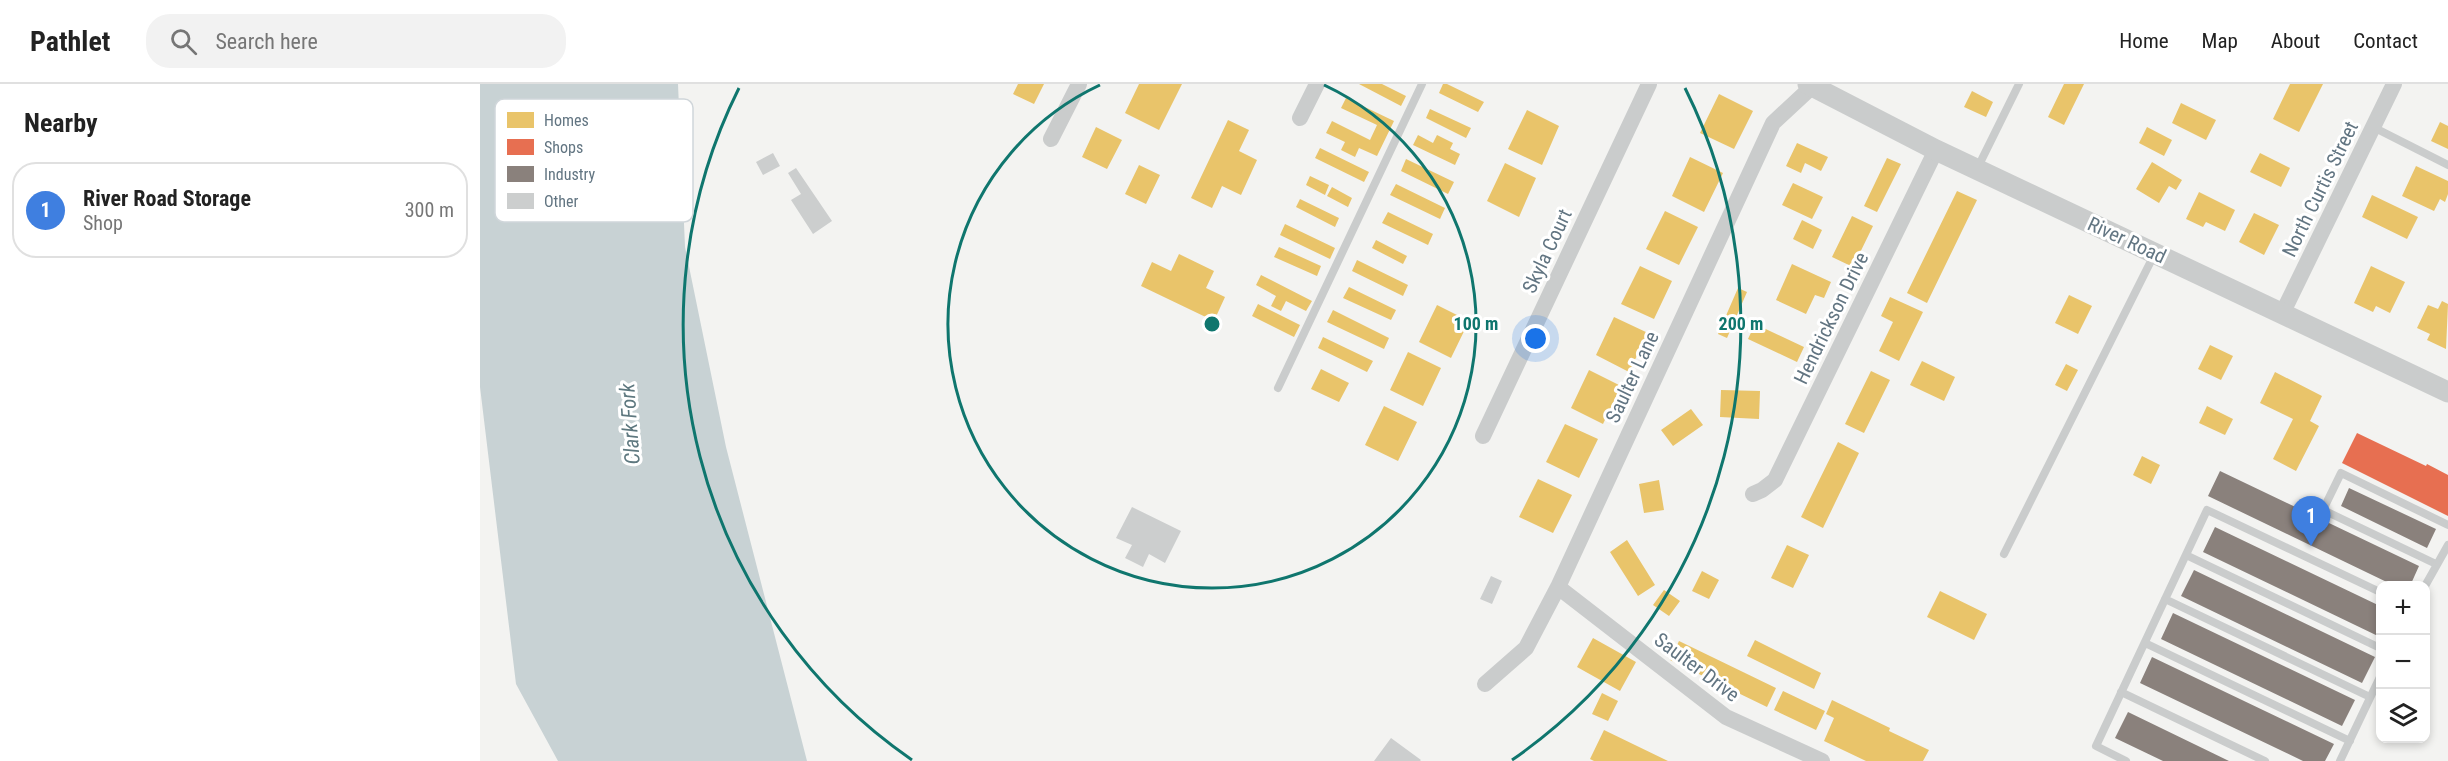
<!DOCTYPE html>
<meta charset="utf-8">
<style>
:root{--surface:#fff;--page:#f2f2f2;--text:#222;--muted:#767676;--line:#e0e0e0;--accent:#2563eb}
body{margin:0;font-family:"Roboto Condensed",sans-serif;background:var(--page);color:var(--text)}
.controls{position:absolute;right:18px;bottom:18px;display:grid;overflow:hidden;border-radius:12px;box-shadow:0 3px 9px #0003}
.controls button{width:54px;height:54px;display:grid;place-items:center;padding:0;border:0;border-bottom:2px solid var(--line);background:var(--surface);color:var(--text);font:30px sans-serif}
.you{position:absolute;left:1056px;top:255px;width:21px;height:21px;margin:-15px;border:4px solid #fff;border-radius:50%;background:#1a73e8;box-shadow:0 0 0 9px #1a73e833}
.badge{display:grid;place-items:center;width:39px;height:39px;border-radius:50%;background:var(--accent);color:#fff;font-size:20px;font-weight:700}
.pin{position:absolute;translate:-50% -50px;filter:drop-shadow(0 2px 3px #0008)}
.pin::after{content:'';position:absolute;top:32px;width:21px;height:18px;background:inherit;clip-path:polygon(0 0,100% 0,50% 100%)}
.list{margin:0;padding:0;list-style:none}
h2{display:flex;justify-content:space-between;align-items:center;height:78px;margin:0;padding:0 24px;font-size:26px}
h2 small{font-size:20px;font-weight:400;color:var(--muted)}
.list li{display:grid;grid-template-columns:39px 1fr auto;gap:18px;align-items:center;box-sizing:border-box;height:96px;margin:0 12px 12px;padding:0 12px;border:2px solid var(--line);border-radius:24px}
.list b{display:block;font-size:22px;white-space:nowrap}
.list p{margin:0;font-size:20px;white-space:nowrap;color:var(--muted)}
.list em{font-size:20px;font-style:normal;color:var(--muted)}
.icon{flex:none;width:33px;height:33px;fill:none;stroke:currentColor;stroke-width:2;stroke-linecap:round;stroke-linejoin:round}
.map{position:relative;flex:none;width:1968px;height:677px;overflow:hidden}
header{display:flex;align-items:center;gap:36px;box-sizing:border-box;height:84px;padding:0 30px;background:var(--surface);border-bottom:2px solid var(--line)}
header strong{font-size:28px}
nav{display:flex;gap:33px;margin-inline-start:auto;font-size:21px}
.search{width:420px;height:54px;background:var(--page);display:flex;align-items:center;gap:15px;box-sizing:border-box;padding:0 21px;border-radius:24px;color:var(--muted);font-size:22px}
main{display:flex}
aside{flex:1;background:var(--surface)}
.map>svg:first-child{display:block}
</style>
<header>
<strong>Pathlet</strong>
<div class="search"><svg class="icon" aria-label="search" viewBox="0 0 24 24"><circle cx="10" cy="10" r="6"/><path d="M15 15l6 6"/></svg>Search here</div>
<nav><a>Home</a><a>Map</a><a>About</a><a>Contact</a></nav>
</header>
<main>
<aside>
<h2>Nearby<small></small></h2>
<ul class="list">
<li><span class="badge" style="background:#3f7fe0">1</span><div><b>River Road Storage</b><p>Shop</p></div><em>300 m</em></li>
</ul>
</aside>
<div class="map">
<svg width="1968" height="677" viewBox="0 0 1968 677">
<rect width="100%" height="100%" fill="#f3f3f1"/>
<path fill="#c8d2d4" d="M0 0H198L205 163 246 363 327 677H78L36 600 0 303Z"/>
<path fill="#e9c46a" d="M538 0H564L554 20 533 10Z
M659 0H702L679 46 645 29Z
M879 0H902L926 12 921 22Z
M963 0H967L1004 18 998 28 959 9Z
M1584 0H1604L1584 41 1568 33Z
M1810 0H1843L1819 48 1793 35Z
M1492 7 1513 18 1506 33 1484 23Z
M1239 10 1273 27 1254 65 1220 49Z
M866 14 914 37 897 72 879 64 875 73 861 66 865 58 846 49 852 37 890 56 897 41 861 24Z
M1701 19 1736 36 1726 56 1692 39Z
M950 25 991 44 986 54 946 34Z
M1047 26 1079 42 1062 81 1028 65Z
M748 36 769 46 759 67 777 76 761 111 742 102 732 124 711 114Z
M1960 38 1968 42V65L1951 57Z
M616 43 642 56 627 85 602 73Z
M1667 43 1692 56 1684 72 1659 59Z
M938 51 953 59 957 51 973 59 970 65 980 70 975 81 933 61Z
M1317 59 1348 73 1341 87 1325 79 1321 89 1306 82Z
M840 64 889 88 884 98 835 74Z
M1780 69 1810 84 1801 103 1770 88Z
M1210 73 1243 89 1224 128 1192 112Z
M1407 74 1421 80 1397 128 1384 122Z
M926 75 974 98 968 110 921 87Z
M1672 78 1702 96 1696 106 1689 102 1679 119 1656 105Z
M1025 79 1056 94 1039 133 1007 117Z
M659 81 680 91 666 120 645 110Z
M1936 82 1968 97V110L1965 118 1960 115 1954 127 1922 112Z
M830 92 849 101 845 111 826 101Z
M1313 99 1343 113 1332 135 1302 121Z
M916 100 965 124 960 135 910 111Z
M852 103 872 114 868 123 847 112Z
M1477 107 1497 116 1447 219 1427 209Z
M1719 108 1755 126 1745 147 1726 138 1723 143 1706 135Z
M1892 111 1938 133 1927 155 1882 133Z
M820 115 859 134 855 143 816 123Z
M1185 127 1218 143 1199 181 1166 165Z
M908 128 953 150 948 161 902 139Z
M1774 129 1799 141 1784 171 1759 158Z
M1372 132 1393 142 1373 183 1352 173Z
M1322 136 1342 146 1333 165 1313 155Z
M805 140 855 164 850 175 800 151Z
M896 156 927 172 923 180 892 164Z
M799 163 841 182 837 192 794 173Z
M699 170 734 187 726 204 745 213 734 237 661 202 672 178 691 187Z
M877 176 928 201 923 212 872 187Z
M1312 180 1351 198 1344 214 1335 211 1326 230 1296 216Z
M1160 182 1192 197 1174 235 1141 220Z
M1891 182 1925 198 1910 229 1896 222 1893 228 1874 219Z
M781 191 832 217 826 227 806 217 801 227 791 222 796 212 776 201Z
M869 203 916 226 911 236 863 214Z
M1258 204 1267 208 1247 254 1238 250Z
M1589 211 1612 222 1598 250 1575 239Z
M1410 213 1443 228 1419 277 1399 267 1413 238 1401 232Z
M1962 217 1968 220 1966 265 1947 256 1950 250 1937 244 1948 221 1958 225Z
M778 220 820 241 814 253 772 232Z
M957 221 989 237 971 274 939 258Z
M853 226 909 254 904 265 847 238Z
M1134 233 1168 249 1149 288 1116 271Z
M1275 240 1324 263 1317 278 1268 255Z
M843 253 893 277 887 288 838 264Z
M1730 261 1753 272 1741 296 1718 285Z
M928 268 961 284 943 322 910 306Z
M1442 277 1475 293 1464 317 1430 301Z
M1586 280 1598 286 1587 307 1575 301Z
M841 285 869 299 859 318 831 305Z
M1109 286 1141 302 1123 340 1091 324Z
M1391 287 1410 296 1384 349 1365 340Z
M1795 288 1842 312 1830 337 1839 342 1816 387 1793 375 1813 335 1780 319Z
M1241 306 1280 307 1279 335 1240 333Z
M904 322 937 338 918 377 885 361Z
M1727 322 1753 335 1745 351 1719 339Z
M1211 325 1223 341 1193 362 1181 346Z
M1085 340 1118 355 1099 394 1066 378Z
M1358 358 1379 369 1343 444 1321 433Z
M1662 372 1680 381 1671 400 1653 391Z
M1058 395 1092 411 1073 449 1039 433Z
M1179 396 1184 426 1164 429 1159 400Z
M1147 456 1175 501 1158 512 1130 468Z
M1307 461 1329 471 1313 504 1291 494Z
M1222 487 1239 496 1229 515 1212 507Z
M1184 506 1200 517 1189 532 1173 521Z
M1460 507 1507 530 1494 556 1447 533Z
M1113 554 1156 578 1140 607 1097 583Z
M1275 556 1341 589 1334 605 1267 572Z
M1199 557 1296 604 1287 623 1190 576Z
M1303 607 1345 627 1336 646 1294 626Z
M1122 609 1138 617 1128 637 1112 630Z
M1352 616 1410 644 1409 647 1449 666 1443 677H1386L1344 657 1354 634 1346 630Z
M1124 646 1188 677H1114L1110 675Z"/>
<path fill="#e76f51" d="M1877 349 1946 382 1947 380 1968 391V432L1862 379Z"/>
<path fill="#8a817c" d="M1740 387 1939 482 1930 502H1915L1728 412Z
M1869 404 1956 445 1947 464 1861 422Z
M1735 443 1900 522V553L1723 468Z
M1714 486 1895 573 1882 599 1701 512Z
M1693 529 1875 616 1862 642 1681 555Z
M1672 573 1854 660 1845 677H1823L1660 599Z
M1648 628 1749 677H1683L1635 654Z"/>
<path fill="#cccece" d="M293 69 300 82 283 91 276 78Z
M316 84 352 137 333 150 311 116 321 110 308 89Z
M652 423 701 447 685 479 669 470 663 483 645 474 652 461 636 454Z
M1011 492 1022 497 1012 520 1000 515Z
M911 654 941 676 940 677H894Z"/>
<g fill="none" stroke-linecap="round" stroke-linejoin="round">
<path stroke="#cacccc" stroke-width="8" d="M1893 43 1968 81
M1497 85 1539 0
M798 304 942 0
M1524 470 1675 169
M1706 471 1900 564
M1956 480 1843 426 1861 389 1968 441
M1945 502 1968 461
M1685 515 1890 613
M1665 559 1870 657
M1641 608 1785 677
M1646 677 1616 662 1727 426 1900 508
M1860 677 1900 593"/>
<path stroke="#cacccc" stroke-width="16" d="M820 34 837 0
M571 55 599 0
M1803 228 1914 0
M1003 352 1169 0
M1273 410 1282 406 1295 396 1456 66
M1078 503 1246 633 1342 677
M1005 600 1046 564 1078 503 1293 39 1335 0"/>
<path stroke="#cacccc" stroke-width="21" d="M1328 0 1456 66 1968 308"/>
</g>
<g fill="none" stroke="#0f766e" stroke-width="3">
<path d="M844 1A264 264 0 1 1 620 1"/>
<path d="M432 676A529 529 0 0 1 259 4M1205 4A529 529 0 0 1 1032 676"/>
</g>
<g text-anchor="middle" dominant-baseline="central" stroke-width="6" stroke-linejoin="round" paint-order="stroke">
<g font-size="20" fill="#627582" stroke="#fff">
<text transform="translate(1840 105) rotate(-64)">North Curtis Street</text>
<text transform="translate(1647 156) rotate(25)">River Road</text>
<text transform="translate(1067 167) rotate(-65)">Skyla Court</text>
<text transform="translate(1351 234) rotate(-64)">Hendrickson Drive</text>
<text transform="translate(1152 293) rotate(-65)">Saulter Lane</text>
<text transform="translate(1217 583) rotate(37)">Saulter Drive</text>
</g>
<g font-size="21" font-style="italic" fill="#5e787f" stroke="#fff">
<text transform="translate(150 340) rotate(-94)">Clark Fork</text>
</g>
</g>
<rect x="15" y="15" width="198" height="123" rx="9" fill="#fff" stroke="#d0d6da" stroke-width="1.5"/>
<rect x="27" y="28" width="27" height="16" fill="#e9c46a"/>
<rect x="27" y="55" width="27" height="16" fill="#e76f51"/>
<rect x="27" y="82" width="27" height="16" fill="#8a817c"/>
<rect x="27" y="109" width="27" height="16" fill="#cccece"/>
<g font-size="16" fill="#627582">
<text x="64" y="42">Homes</text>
<text x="64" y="69">Shops</text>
<text x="64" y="96">Industry</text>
<text x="64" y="123">Other</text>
</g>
<circle cx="732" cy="240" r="9" fill="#0f766e" stroke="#fff" stroke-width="3"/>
<g font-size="18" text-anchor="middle" font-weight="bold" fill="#0f766e" stroke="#fff" stroke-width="6" stroke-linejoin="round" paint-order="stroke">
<text x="996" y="246">100 m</text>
<text x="1261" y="246">200 m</text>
</g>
</svg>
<div class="controls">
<button>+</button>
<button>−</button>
<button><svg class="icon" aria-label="layers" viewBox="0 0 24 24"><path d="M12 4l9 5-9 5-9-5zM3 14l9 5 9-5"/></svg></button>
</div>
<div class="you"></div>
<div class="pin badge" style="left:1831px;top:462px;background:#3f7fe0">1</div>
</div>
</main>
